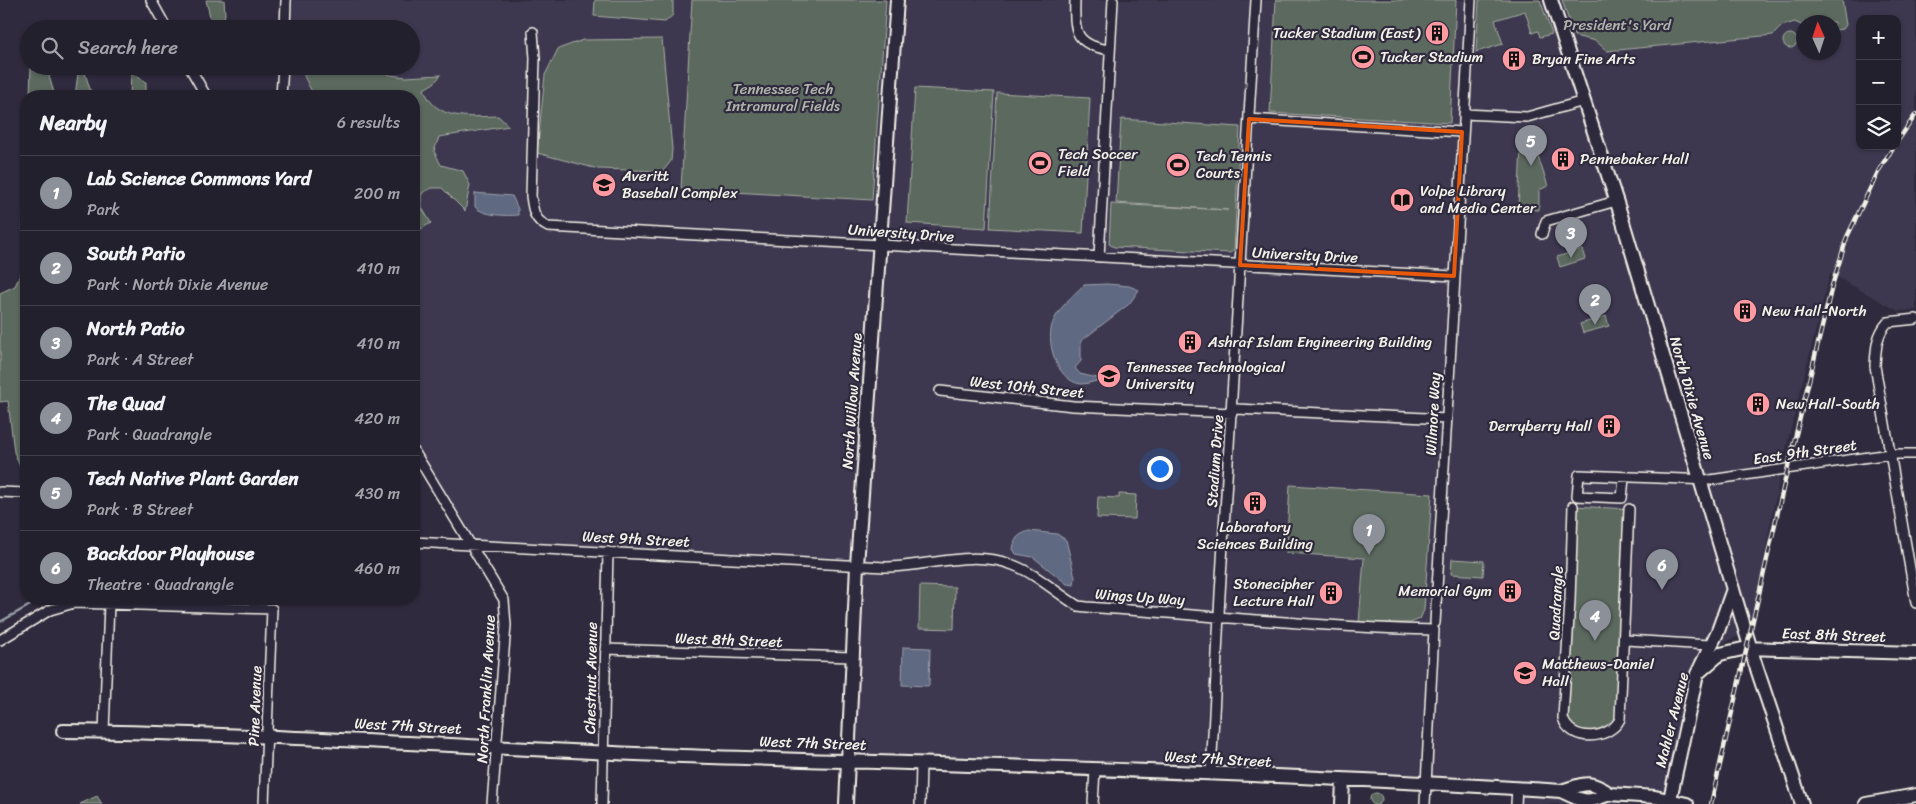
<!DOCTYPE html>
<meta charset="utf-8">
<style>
:root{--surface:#23202e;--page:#2f2d3a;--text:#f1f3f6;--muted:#a3a3aa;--line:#403e4a;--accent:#8c9099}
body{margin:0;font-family:Sriracha,sans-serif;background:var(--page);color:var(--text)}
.controls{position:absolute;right:15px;top:15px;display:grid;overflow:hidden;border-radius:10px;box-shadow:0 1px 4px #0004}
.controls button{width:45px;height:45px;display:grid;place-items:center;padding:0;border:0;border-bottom:1px solid var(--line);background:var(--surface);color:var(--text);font:25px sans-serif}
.compass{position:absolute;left:1796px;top:15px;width:45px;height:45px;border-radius:50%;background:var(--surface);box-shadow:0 1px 4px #0004;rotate:357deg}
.you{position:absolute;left:1159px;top:468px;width:18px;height:18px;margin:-12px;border:4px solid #fff;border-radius:50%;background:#1a73e8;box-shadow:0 0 0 8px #1a73e833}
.badge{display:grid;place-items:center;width:32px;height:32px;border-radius:50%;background:var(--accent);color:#fff;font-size:16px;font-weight:700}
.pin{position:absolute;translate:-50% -41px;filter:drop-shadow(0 1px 2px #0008)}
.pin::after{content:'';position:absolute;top:26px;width:18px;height:15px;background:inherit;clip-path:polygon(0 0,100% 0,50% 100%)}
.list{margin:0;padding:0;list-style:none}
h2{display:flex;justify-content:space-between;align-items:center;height:65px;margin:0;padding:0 20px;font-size:21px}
h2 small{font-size:16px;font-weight:400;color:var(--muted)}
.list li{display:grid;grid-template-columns:32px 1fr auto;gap:15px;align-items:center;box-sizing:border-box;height:75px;padding:0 20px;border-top:1px solid var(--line)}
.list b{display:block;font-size:19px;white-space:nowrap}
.list p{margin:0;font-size:16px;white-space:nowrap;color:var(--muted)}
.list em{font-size:16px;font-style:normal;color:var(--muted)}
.icon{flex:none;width:28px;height:28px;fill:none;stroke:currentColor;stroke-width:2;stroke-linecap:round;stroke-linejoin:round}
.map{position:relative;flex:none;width:1916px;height:804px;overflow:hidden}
.search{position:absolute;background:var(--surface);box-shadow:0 1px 4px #0004;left:20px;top:20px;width:400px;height:55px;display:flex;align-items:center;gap:12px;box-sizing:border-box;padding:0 18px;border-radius:28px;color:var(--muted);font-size:19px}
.panel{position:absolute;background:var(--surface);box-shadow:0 1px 4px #0004;left:20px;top:90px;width:400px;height:515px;border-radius:20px}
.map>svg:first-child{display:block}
</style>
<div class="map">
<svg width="1916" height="804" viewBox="0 0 1916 804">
<rect width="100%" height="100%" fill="#2f2a3d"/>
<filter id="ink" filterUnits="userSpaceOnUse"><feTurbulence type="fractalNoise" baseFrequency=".02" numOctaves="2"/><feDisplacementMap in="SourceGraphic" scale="10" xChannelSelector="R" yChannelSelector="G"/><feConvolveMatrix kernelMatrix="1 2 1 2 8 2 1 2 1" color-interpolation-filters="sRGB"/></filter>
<g filter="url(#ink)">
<path fill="#3e3950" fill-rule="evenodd" d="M291 0H1916V310L1898 311 1830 273 1783 460 1749 633 1731 639 1716 647 1688 691 1662 804H1522L1523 789 853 756 863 561 472 541 414 442V96H286L288 66H411V29H290ZM1860 19H1897V146H1860ZM1804 22H1834V52H1804Z"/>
<path fill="#5c695f" stroke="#a8ada4" d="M206 0H224L225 14 222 29H213Z
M595 0H673V15L665 22 594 16Z
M692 0H886L872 200 681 189Z
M1276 0H1456L1450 123 1270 113Z
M1479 0H1540L1552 34 1540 37 1538 31 1532 33 1525 11 1495 20 1503 44 1476 52Z
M1562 0H1842L1846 25 1843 29 1834 30V22H1804L1803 26 1795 22 1782 26 1773 35 1607 51 1596 41 1574 36Z
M1783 41a7 7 0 1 1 14 0a7 7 0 1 1-14 0Z
M662 39 672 149 671 161 663 171 598 169 537 153 545 75 558 49 583 40Z
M31 66H46L55 96H30Z
M79 66H83L92 96H75Z
M307 66H375L390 75 406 77 441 75 434 83 424 89C435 121 469 117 498 116L509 126 439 137 434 151 441 165 463 171 470 185 465 211 442 188H432L422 193V208L431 223 419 230H414V96H314L304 76Z
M131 73 146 82V96H130Z
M915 88 994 92 986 228 907 223Z
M997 93 1090 98 1083 233 990 228Z
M1121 119 1240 127 1234 250 1230 253 1114 247 1109 244 1111 204 1228 210 1116 203Z
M1534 145 1548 186 1539 190V210L1518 209 1521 146Z
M26 155V243L23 229Z
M1582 249 1585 259 1560 267 1557 257Z
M26 262V481L14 452 8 401 0 402V293L15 286Z
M1606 316 1609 326 1583 333 1580 324Z
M1290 485 1432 494 1424 610 1420 619 1410 623H1359L1364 558 1286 553Z
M1119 494 1136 495 1135 519 1097 518 1098 497 1119 498Z
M1573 506 1629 509 1620 719 1608 733 1576 734 1564 723Z
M1452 559 1484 561 1483 576 1451 574Z
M920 586 955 587 954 629 919 628Z
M1370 799a6 6 0 1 1 12 0a6 6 0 1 1-12 0Z
M97 796 102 804H80Z"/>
<path fill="#5e6982" stroke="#9a9fab" d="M475 193 512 196 518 209V215C506 216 484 216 475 207Z
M1107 284 1129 286 1139 290 1129 304 1081 341V361L1075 368 1080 374 1097 378V381C1092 382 1086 384 1081 384 1056 381 1044 339 1054 320 1061 306 1073 295 1084 285Z
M1029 531 1057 534 1066 540 1075 577 1074 585 1067 584 1033 557 1016 554 1013 549C1015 537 1018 535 1029 531Z
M903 647 930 648 929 686 902 685Z"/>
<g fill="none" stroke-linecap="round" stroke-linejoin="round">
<path stroke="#9a9fab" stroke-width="2.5" d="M0 622 41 599"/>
<g stroke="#f4f1e8" stroke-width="12">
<path id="street" d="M151 0 167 29
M1075 0C1074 32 1075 45 1110 50
M285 29 286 0
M533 32 535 58 531 196C533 211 534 220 548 227L1454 276
M189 66 206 96
M281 96 283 66
M1464 114 1527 117 1584 101
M1249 119 1462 132
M1542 234 1546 221 1616 201
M1099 257 1113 0
M1916 319 1888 322C1876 335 1876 349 1875 366L1916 603
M940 391 1073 406 1232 413
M1236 409 1447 419
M414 451 504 600 506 625 492 804
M1624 478 1622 498 1577 496 1579 475 1710 480 1890 454H1916
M0 492 26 493
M1573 506 1570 600 1563 718C1570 743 1610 740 1620 719L1629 509
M414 542 885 567C927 567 971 549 1013 565 1037 574 1056 593 1078 606L1087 607C1203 615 1319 627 1434 630L1425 804
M1435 623 1471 0
M0 640 50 610 74 603 272 609 264 804
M1626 640 1709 645
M605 649 852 657
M104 731 109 604
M1211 775 1220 594 1256 0
M602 804 608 552
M920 804 921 764
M1093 804 1095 770
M1516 804 1517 788"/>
</g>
<g stroke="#f4f1e8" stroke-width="16">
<path id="secondary" d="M1551 0 1620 212 1755 663 1802 804
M1697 674 1720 654 1747 648 1916 653
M63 731C279 734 495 749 711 757 994 766 1278 773 1561 791 1584 784 1589 779 1610 794 1584 804 1585 802 1561 791
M1610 794 1655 797 1687 804
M846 804 857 565 897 0
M1342 804 1343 780
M1669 804 1697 674 1718 631 1733 589
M1866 804 1916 795"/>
</g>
<use href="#street" stroke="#2f2a3d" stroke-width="9"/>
<use href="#secondary" stroke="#2f2a3d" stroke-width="12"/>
<g stroke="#f4f1e8" stroke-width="4.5">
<path id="rail" d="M1897 142 1916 114
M1711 804 1788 467 1832 286 1847 237 1879 170 1894 146"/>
</g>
<use href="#rail" stroke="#2f2a3d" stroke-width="2.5" stroke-dasharray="8" stroke-linecap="butt"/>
</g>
</g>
<path fill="none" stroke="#e8590c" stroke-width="4" stroke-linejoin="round" d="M1249 119 1462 132 1454 276 1240 265Z"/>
<defs>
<g id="building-disc" transform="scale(1.25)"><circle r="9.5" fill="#ff9aa2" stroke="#2f2a3d"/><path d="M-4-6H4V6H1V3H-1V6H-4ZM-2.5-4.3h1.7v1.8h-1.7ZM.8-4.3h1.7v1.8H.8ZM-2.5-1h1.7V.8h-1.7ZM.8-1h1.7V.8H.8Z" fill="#111"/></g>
<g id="stadium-disc" transform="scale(1.25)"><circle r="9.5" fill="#ff9aa2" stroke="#2f2a3d"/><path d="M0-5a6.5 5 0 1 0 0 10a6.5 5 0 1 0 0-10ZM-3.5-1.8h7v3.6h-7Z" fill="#111"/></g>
<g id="university-disc" transform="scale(1.25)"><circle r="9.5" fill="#ff9aa2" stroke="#2f2a3d"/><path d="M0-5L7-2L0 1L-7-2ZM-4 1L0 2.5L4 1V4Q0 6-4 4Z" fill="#111"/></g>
<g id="library-disc" transform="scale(1.25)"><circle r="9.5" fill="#ff9aa2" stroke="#2f2a3d"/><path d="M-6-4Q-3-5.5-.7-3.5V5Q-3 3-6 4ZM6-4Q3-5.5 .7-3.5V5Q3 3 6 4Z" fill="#111"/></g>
</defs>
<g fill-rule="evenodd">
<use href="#building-disc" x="1437" y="33"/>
<use href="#stadium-disc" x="1363" y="57"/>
<use href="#building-disc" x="1514" y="59"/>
<use href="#building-disc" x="1563" y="159"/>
<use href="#stadium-disc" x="1040" y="163"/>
<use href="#stadium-disc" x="1178" y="165"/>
<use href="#university-disc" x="604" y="185"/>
<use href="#library-disc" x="1402" y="200"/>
<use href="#building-disc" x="1745" y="311"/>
<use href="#building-disc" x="1190" y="342"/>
<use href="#university-disc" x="1109" y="376"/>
<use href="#building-disc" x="1758" y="404"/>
<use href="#building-disc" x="1609" y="426"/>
<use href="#building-disc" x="1255" y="503"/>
<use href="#building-disc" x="1510" y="591"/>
<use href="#building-disc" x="1331" y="593"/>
<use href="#university-disc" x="1525" y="673"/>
</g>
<g text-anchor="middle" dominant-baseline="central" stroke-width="4.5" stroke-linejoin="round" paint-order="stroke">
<g font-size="15" fill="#b0b4aa" stroke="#2f2a3d">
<text x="1617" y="25">President's Yard</text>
<text x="783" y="89">Tennessee Tech<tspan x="783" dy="17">Intramural Fields</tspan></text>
</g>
<g font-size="15" fill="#f4f1e8" stroke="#2f2a3d" text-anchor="start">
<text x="1420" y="33" text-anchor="end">Tucker Stadium (East)</text>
<text x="1380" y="57">Tucker Stadium</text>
<text x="1532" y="59">Bryan Fine Arts</text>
<text x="1058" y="154">Tech Soccer<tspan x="1058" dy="17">Field</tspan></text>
<text x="1196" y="156">Tech Tennis<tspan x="1196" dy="17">Courts</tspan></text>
<text x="1580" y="159">Pennebaker Hall</text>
<text x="622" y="176">Averitt<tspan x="622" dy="17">Baseball Complex</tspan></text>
<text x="1420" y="191">Volpe Library<tspan x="1420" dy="17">and Media Center</tspan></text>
<text x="1762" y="311">New Hall-North</text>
<text x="1208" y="342">Ashraf Islam Engineering Building</text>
<text x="1126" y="367">Tennessee Technological<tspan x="1126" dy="17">University</tspan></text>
<text x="1776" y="404">New Hall-South</text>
<text x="1592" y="426" text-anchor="end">Derryberry Hall</text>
<text x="1255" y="527" text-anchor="middle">Laboratory<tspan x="1255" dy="17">Sciences Building</tspan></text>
<text x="1314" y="584" text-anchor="end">Stonecipher<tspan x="1314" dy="17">Lecture Hall</tspan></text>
<text x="1492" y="591" text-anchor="end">Memorial Gym</text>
<text x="1542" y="664">Matthews-Daniel<tspan x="1542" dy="17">Hall</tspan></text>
</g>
<g font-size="15" fill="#f4f1e8" stroke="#2f2a3d">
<text transform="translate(901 233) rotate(4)">University Drive</text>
<text transform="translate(1305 255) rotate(3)">University Drive</text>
<text transform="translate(1027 387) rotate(6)">West 10th Street</text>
<text transform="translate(1692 398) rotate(74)">North Dixie Avenue</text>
<text transform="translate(852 401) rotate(-86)">North Willow Avenue</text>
<text transform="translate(1433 414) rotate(-87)">Wilmore Way</text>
<text transform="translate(1805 452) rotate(-8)">East 9th Street</text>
<text transform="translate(1215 461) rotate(-86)">Stadium Drive</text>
<text transform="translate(636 539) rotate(3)">West 9th Street</text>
<text transform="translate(1140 597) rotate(4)">Wings Up Way</text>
<text transform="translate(1556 603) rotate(-87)">Quadrangle</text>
<text transform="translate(1834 635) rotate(2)">East 8th Street</text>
<text transform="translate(729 640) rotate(2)">West 8th Street</text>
<text transform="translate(591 678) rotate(-89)">Chestnut Avenue</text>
<text transform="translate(486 689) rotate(-87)">North Franklin Avenue</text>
<text transform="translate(255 706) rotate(-88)">Pine Avenue</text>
<text transform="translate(1672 720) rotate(-76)">Mahler Avenue</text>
<text transform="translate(408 726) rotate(3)">West 7th Street</text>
<text transform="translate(813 743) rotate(2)">West 7th Street</text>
<text transform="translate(1218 759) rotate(3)">West 7th Street</text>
</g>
</g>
</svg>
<div class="controls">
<button>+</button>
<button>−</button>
<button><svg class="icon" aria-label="layers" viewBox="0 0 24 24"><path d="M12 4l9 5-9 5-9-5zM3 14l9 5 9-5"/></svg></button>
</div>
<svg class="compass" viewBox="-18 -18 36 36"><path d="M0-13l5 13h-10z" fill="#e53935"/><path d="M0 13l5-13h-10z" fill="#a3a3aa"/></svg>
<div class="you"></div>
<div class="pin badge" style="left:1369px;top:555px">1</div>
<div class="pin badge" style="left:1595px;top:325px">2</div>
<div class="pin badge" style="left:1571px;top:258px">3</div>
<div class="pin badge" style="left:1595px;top:641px">4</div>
<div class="pin badge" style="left:1531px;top:166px">5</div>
<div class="pin badge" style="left:1662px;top:590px">6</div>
<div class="search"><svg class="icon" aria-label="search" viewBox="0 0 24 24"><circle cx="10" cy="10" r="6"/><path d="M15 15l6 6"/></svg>Search here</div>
<section class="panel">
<h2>Nearby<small>6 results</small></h2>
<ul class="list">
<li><span class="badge">1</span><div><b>Lab Science Commons Yard</b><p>Park</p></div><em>200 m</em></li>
<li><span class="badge">2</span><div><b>South Patio</b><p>Park · North Dixie Avenue</p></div><em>410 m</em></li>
<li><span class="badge">3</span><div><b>North Patio</b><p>Park · A Street</p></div><em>410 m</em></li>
<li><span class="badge">4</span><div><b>The Quad</b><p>Park · Quadrangle</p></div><em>420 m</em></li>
<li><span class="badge">5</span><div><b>Tech Native Plant Garden</b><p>Park · B Street</p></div><em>430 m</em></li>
<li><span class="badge">6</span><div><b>Backdoor Playhouse</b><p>Theatre · Quadrangle</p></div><em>460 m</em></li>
</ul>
</section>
</div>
